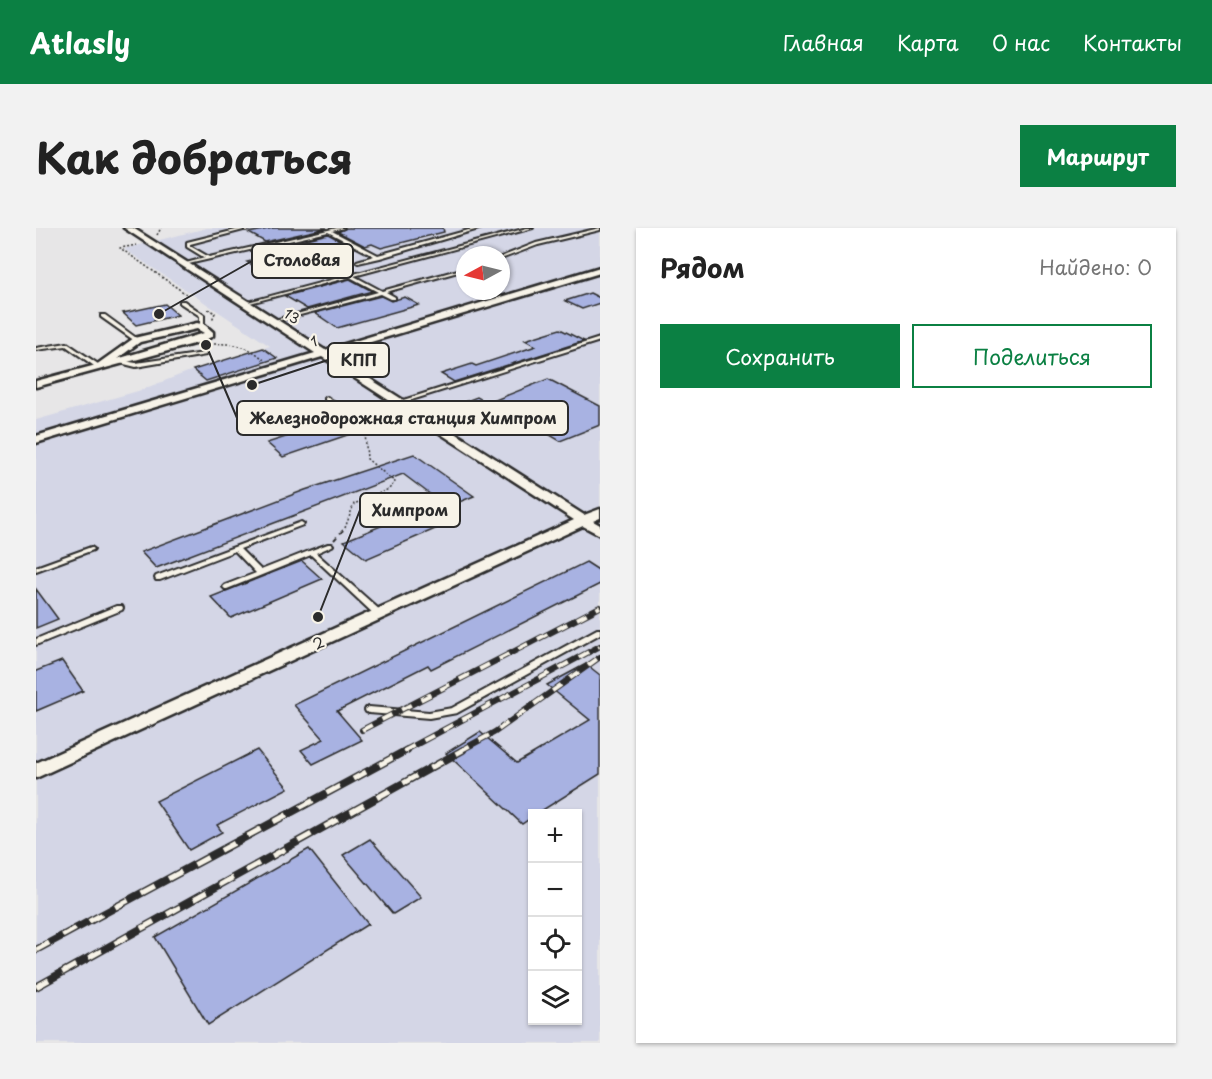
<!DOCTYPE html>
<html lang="ru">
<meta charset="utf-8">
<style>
:root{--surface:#fff;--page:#f2f2f2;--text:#222;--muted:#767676;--line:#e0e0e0;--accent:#0b8043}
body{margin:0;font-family:"Playpen Sans",sans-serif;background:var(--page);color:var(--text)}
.controls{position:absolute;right:18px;bottom:18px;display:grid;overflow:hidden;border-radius:0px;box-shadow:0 2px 4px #0004}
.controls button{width:54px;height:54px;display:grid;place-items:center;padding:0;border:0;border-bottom:2px solid var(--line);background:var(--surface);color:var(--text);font:30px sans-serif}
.compass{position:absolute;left:420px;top:18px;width:54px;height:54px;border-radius:50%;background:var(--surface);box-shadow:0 2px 4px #0004;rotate:263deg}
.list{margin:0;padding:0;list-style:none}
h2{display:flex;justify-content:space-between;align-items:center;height:78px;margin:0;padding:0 24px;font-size:26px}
h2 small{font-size:20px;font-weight:400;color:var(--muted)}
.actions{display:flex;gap:12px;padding:18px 24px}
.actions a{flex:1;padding:14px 0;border:2px solid var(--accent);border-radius:0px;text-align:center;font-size:21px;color:var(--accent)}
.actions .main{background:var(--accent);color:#fff}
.icon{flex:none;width:33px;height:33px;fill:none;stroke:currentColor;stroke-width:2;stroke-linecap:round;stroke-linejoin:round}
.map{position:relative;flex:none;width:564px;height:815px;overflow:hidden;border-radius:0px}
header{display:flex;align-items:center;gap:36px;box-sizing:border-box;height:84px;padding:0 30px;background:var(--accent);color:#fff}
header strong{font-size:28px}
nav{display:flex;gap:33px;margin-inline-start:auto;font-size:21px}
.intro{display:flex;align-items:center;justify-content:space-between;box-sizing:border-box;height:144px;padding:0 36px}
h1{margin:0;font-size:42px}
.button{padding:15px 27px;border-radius:0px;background:var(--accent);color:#fff;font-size:21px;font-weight:700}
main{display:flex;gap:36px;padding:0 36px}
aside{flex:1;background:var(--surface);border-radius:0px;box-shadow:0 2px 4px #0004}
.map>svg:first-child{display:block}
</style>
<header>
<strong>Atlasly</strong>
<nav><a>Главная</a><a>Карта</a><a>О нас</a><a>Контакты</a></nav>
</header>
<div class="intro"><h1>Как добраться</h1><a class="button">Маршрут</a></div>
<main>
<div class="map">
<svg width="564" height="815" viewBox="0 0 564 815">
<rect width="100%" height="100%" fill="#e7e6e7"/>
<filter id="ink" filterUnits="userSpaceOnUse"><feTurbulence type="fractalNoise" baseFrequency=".0167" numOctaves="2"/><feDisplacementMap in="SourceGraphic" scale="12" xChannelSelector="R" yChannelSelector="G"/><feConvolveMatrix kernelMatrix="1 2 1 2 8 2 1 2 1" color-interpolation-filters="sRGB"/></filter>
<g filter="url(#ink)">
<path fill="#d4d6e6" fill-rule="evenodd" d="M171 0H564V815H0V192L102 163 157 142 234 118 88 21ZM429 27H465V63H429ZM496 586H542V792H496Z"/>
<path fill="#a8b2e2" stroke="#2b2b2b" stroke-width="1.5" d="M237 0H291L229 14 213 5Z
M310 0H407L408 4 345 20 336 16 329 18 302 4Z
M292 6 318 20 227 43 211 34 249 25 238 19Z
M314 51 336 63 271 81 249 68Z
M554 65 564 70V75L546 81 529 73Z
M345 68 355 73 369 69 383 77 301 100 279 85Z
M129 76 142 87 100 97 87 85Z
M524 101 548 113 418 154 405 146 436 136 440 138 500 118 489 112Z
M227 120 241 130 170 153 157 142Z
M512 151 564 178V197L524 213 484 189 459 199 420 177 441 169 452 175Z
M289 175 329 201 247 229 231 215 256 207 238 193Z
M378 226 438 268 411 279 367 246 120 340 105 324 269 262Z
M384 282 406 298 330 331 308 313Z
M266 333 286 351 195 390 175 369Z
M550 334 564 343V356L395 441 392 437 301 483 326 512 277 536 265 522 288 511 258 477Z
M0 361 22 391 0 400Z
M26 433 47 463 0 483V443Z
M550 436 564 447V546L502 585H496V589L486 596 410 525 444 504 481 535 554 492 511 457Z
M221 522 252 560 181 597 186 604 153 622 120 573Z
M334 611 385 669 357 686 307 627Z
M273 621 332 696 172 797 119 709Z"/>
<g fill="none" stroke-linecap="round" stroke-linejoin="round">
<g stroke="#2b2b2b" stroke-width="4">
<path id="lane" d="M208 0H215L154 16V18L173 29 301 0H308L296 3 342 27 440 0H446L344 30 322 35 320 34 321 33 338 28 292 4 148 37 146 36 169 30 151 19V14Z
M491 0H497L318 48 346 63 429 40V42L350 64 359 69V71H355L345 66 237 94 235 93 342 64 314 49 210 76 208 75Z
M564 0V2L502 17 465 31V29L500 15Z
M144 73H148L168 87V100L164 99V88L144 75Z
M65 87H69L103 112 99 113 65 89Z
M564 110V113L366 175 361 174Z
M31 115 65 138V140H61L30 118 0 122V120Z
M168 125 170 126V127L100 139 80 134 83 132 100 135Z
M291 169 327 193 371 179 376 180 326 197 289 172V170Z
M265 294 268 296 267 297 204 321 225 342 273 323 292 316H296L297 317 296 318 280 325 346 384 347 386 346 388H340L275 327 191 361H189L187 359 189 357 220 345 199 323 124 352H120L119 350 120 348Z
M55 319 58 321 57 322 0 343V339Z
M80 378H86L87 380 86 382 0 417V411Z
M561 401H564V406L421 485 393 490 333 485 330 484 329 482 330 480 333 479 393 484 416 480Z"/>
</g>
<g stroke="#2b2b2b" stroke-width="5">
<path id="street" d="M88 0H97L289 122 564 39V45L295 126 548 287 564 281V290L557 293 564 297V307L547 298 0 550V535L538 292 286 129 0 215V208L279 125Z
M161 95 169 97 177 104V108L165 114 0 159V153L60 137 98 110ZM161 101 168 105 81 131 104 114Z"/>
</g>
<path stroke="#2b2b2b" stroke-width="1.5" stroke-dasharray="2 2" stroke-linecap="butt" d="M121 7 125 0
M101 17 84 20 150 66
M172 81 179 85 176 92
M178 116C199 115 214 118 229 133
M309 300 318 276 353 261 359 254 331 231 329 204"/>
<path stroke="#2b2b2b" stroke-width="2" stroke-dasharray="4.5 4.5" stroke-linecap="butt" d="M298 312 310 299"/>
<use href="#lane" fill="#f7f3e8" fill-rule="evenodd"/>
<use href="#street" fill="#f7f3e8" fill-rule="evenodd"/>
<g stroke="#2b2b2b" stroke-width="4">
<path id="rail-far2" d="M209 2 220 0"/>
</g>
<g stroke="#2b2b2b" stroke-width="6">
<path id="rail-far1" d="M326 502 564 379
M368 523 564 418
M424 523 459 504 564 429"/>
</g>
<g stroke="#2b2b2b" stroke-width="8">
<path id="rail" d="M0 722 371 522
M0 759 427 522"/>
</g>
<use href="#rail-far2" stroke="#f7f3e8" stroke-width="2" stroke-dasharray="7" stroke-linecap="butt"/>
<use href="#rail-far1" stroke="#f7f3e8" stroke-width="4" stroke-dasharray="11" stroke-linecap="butt"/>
<use href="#rail" stroke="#f7f3e8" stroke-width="5" stroke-dasharray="15" stroke-linecap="butt"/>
</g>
</g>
<g text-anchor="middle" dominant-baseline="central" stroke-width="4.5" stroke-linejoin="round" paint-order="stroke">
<g font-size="14" fill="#2b2b2b" stroke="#f7f3e8">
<text transform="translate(256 88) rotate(33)">13</text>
<text transform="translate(278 113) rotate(-17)">1</text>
</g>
<g font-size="15" fill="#2b2b2b" stroke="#f7f3e8">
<text transform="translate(282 414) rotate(-25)">2</text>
</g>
</g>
<path fill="none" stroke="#2b2b2b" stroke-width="2" d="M123 86L216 33M216 157L292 132M170 117L201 190M282 389L324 282"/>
<g fill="#2b2b2b" stroke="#f7f3e8" stroke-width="2">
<circle cx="123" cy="86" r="6"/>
<circle cx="216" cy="157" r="6"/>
<circle cx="170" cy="117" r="6"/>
<circle cx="282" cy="389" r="6"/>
</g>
<g fill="#f7f3e8" stroke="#2b2b2b" stroke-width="2">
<rect x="216" y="16" width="101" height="34" rx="6"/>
<rect x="292" y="115" width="61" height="34" rx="6"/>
<rect x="201" y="173" width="331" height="34" rx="6"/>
<rect x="324" y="265" width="100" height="34" rx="6"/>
</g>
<g font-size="16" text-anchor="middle" font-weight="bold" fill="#2b2b2b">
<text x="266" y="38">Столовая</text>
<text x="323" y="138">КПП</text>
<text x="367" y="196">Железнодорожная станция Химпром</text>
<text x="374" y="288">Химпром</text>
</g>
</svg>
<div class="controls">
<button>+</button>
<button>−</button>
<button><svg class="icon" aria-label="locate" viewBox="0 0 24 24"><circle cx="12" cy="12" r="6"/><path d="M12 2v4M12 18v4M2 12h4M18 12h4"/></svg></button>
<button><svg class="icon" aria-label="layers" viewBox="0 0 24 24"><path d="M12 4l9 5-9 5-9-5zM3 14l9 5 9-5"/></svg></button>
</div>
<svg class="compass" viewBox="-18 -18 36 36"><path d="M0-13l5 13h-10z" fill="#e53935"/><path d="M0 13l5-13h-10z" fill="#767676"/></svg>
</div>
<aside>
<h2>Рядом<small>Найдено: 0</small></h2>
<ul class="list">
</ul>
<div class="actions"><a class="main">Сохранить</a><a>Поделиться</a></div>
</aside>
</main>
